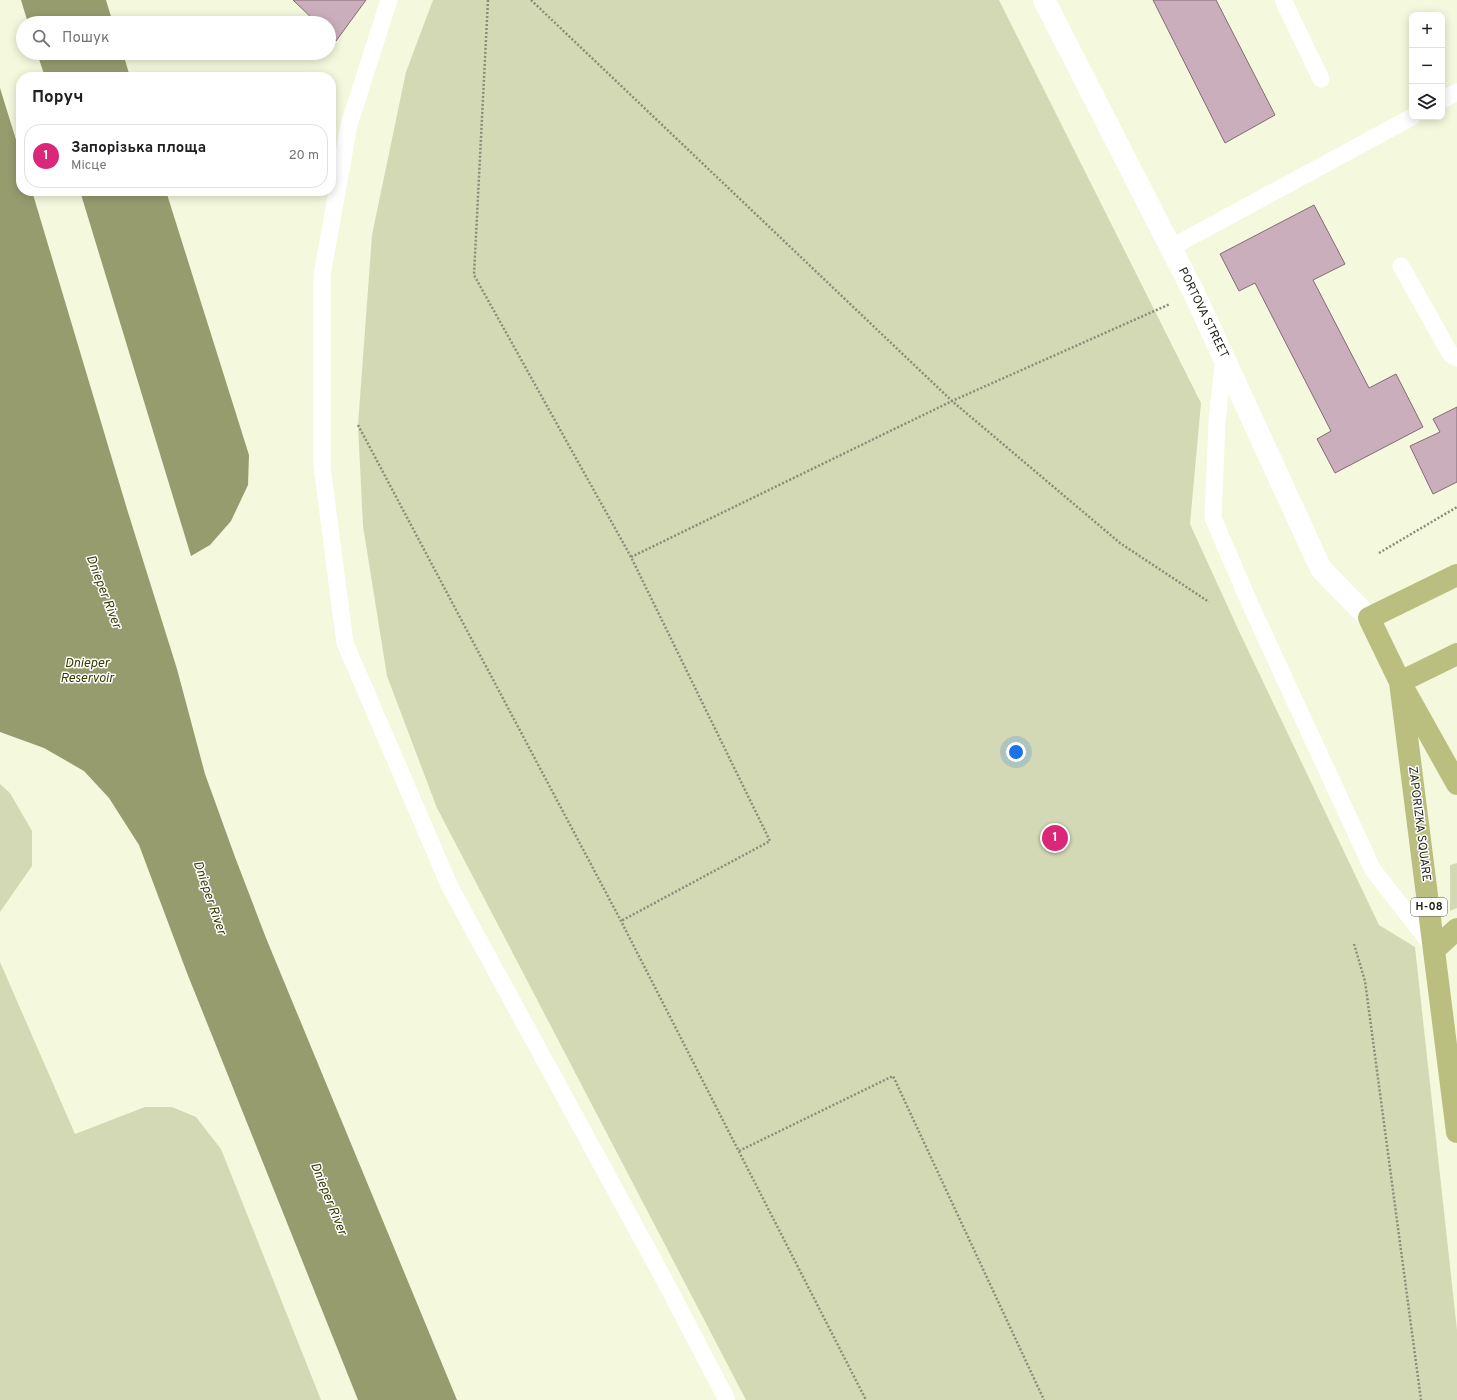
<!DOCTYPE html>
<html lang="uk">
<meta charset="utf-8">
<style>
:root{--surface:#fff;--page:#f2f2f2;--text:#202124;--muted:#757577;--line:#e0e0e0;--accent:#db2777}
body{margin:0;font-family:Overpass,sans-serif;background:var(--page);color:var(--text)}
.controls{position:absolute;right:12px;top:12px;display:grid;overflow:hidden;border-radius:8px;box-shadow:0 2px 10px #0003}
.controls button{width:36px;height:36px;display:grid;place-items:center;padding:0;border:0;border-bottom:1px solid var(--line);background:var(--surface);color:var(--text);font:20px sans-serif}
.you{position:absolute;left:1016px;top:752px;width:14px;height:14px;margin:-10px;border:3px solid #fff;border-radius:50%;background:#1a73e8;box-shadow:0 0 0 6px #1a73e833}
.badge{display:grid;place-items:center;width:26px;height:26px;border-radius:50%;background:var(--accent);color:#fff;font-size:13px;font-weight:700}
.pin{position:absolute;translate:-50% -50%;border:2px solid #fff;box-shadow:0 1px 4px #0006}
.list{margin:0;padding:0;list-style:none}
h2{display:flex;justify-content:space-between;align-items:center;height:52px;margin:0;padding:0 16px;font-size:17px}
h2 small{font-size:13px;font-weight:400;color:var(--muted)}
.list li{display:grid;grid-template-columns:26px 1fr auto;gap:12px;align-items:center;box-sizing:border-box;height:64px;margin:0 8px 8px;padding:0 8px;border:1px solid var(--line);border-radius:16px}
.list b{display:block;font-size:15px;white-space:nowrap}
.list p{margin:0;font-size:13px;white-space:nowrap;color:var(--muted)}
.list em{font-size:13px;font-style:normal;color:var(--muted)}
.icon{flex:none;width:22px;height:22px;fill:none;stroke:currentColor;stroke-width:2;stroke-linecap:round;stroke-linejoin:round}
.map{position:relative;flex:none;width:1457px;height:1400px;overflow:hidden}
.search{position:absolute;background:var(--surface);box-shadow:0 2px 10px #0003;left:16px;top:16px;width:320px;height:44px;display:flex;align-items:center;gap:10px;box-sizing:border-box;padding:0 14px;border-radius:22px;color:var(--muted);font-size:15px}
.panel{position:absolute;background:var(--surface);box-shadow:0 2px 10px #0003;left:16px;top:72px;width:320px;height:124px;border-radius:16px}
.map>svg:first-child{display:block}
</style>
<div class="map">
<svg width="1457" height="1400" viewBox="0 0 1457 1400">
<rect width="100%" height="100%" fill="#f4f8dc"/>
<path fill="#d4d9b5" d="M433 0H999L1201 403 1190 524 1238 629 1379 925 1415 947 1457 1330V1400H746L437 808 387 676 363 526 358 425 372 235 406 72Z
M0 784 10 793 32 831V866L0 912Z
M1457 863V908L1450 911V865Z
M0 962 75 1134 145 1107H172L196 1117 221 1149 321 1400H0Z"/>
<path fill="#979c6f" d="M21 0H106L113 23H28Z
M37 53H123L130 77H45Z
M0 88 21 156V191H32L127 509 177 669 205 774 235 857 266 938 457 1400H358L187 973 139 845 109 798 84 771 44 748 0 732Z
M80 191H166L249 455 248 485 231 521 210 545 191 556Z"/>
<path fill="#caaebb" stroke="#836a76" d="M293 0H366L336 41 329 34V23H317Z
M1153 0H1216L1275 115 1225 143Z
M1314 205 1345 264 1313 280 1369 388 1396 374 1423 427 1335 473 1317 439 1331 431 1255 283 1239 291 1220 254Z
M1457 407V482L1433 494 1410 446 1440 432 1433 419Z"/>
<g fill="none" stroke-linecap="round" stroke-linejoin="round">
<path stroke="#898c79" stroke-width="2.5" stroke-dasharray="2 2" stroke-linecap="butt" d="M488 0 474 275 631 557 770 841 621 921
M531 0 952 401 1120 543 1209 602
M358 425 621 921 866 1400
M1379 553 1457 507
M631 557 952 401 1170 304
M1354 944 1365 981 1421 1400
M739 1151 893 1076 1044 1400"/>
<path stroke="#fff" stroke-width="17" d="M389 0 349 125 322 275V467L345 643 450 887 666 1283 727 1400
M1283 0 1321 79
M1442 100 1457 92
M1170 248 1412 117
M1401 266 1451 355 1457 358
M1224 357 1217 421 1213 518 1250 604 1373 870 1434 948"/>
<path stroke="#fff" stroke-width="22" d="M1044 0 1194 293 1321 569 1369 618"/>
<path stroke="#babe7e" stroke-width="22" d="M1457 575 1369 618 1400 682 1457 784
M1400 682 1457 1132
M1400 682 1457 654
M1435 949 1457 929"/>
</g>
<g text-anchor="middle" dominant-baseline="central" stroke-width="3" stroke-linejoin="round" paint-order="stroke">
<rect fill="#fff" stroke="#60615a" stroke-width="1" x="1411" y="898" width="36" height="18" rx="3"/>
<g font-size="11" font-weight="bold" fill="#1c1d13">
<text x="1429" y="907">Н-08</text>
</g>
<g font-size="12" fill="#1c1d13" stroke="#fff">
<text transform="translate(1203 313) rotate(64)">PORTOVA STREET</text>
<text transform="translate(1419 824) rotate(83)">ZAPORIZKA SQUARE</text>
</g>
<g font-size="13" font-style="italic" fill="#383c02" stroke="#fff">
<text transform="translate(103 592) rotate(69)">Dnieper River</text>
<text x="87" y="664">Dnieper<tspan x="87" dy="15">Reservoir</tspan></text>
<text transform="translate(209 898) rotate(71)">Dnieper River</text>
<text transform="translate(328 1199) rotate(68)">Dnieper River</text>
</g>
</g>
</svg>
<div class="controls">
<button>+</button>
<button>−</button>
<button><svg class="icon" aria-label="layers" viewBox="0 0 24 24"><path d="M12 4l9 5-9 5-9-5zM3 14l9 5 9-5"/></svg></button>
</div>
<div class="you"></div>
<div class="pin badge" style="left:1055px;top:838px">1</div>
<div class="search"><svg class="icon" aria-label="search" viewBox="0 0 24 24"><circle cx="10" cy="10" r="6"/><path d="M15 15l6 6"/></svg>Пошук</div>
<section class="panel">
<h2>Поруч<small></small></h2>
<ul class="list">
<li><span class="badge">1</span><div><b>Запорізька площа</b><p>Місце</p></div><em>20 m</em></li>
</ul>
</section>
</div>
